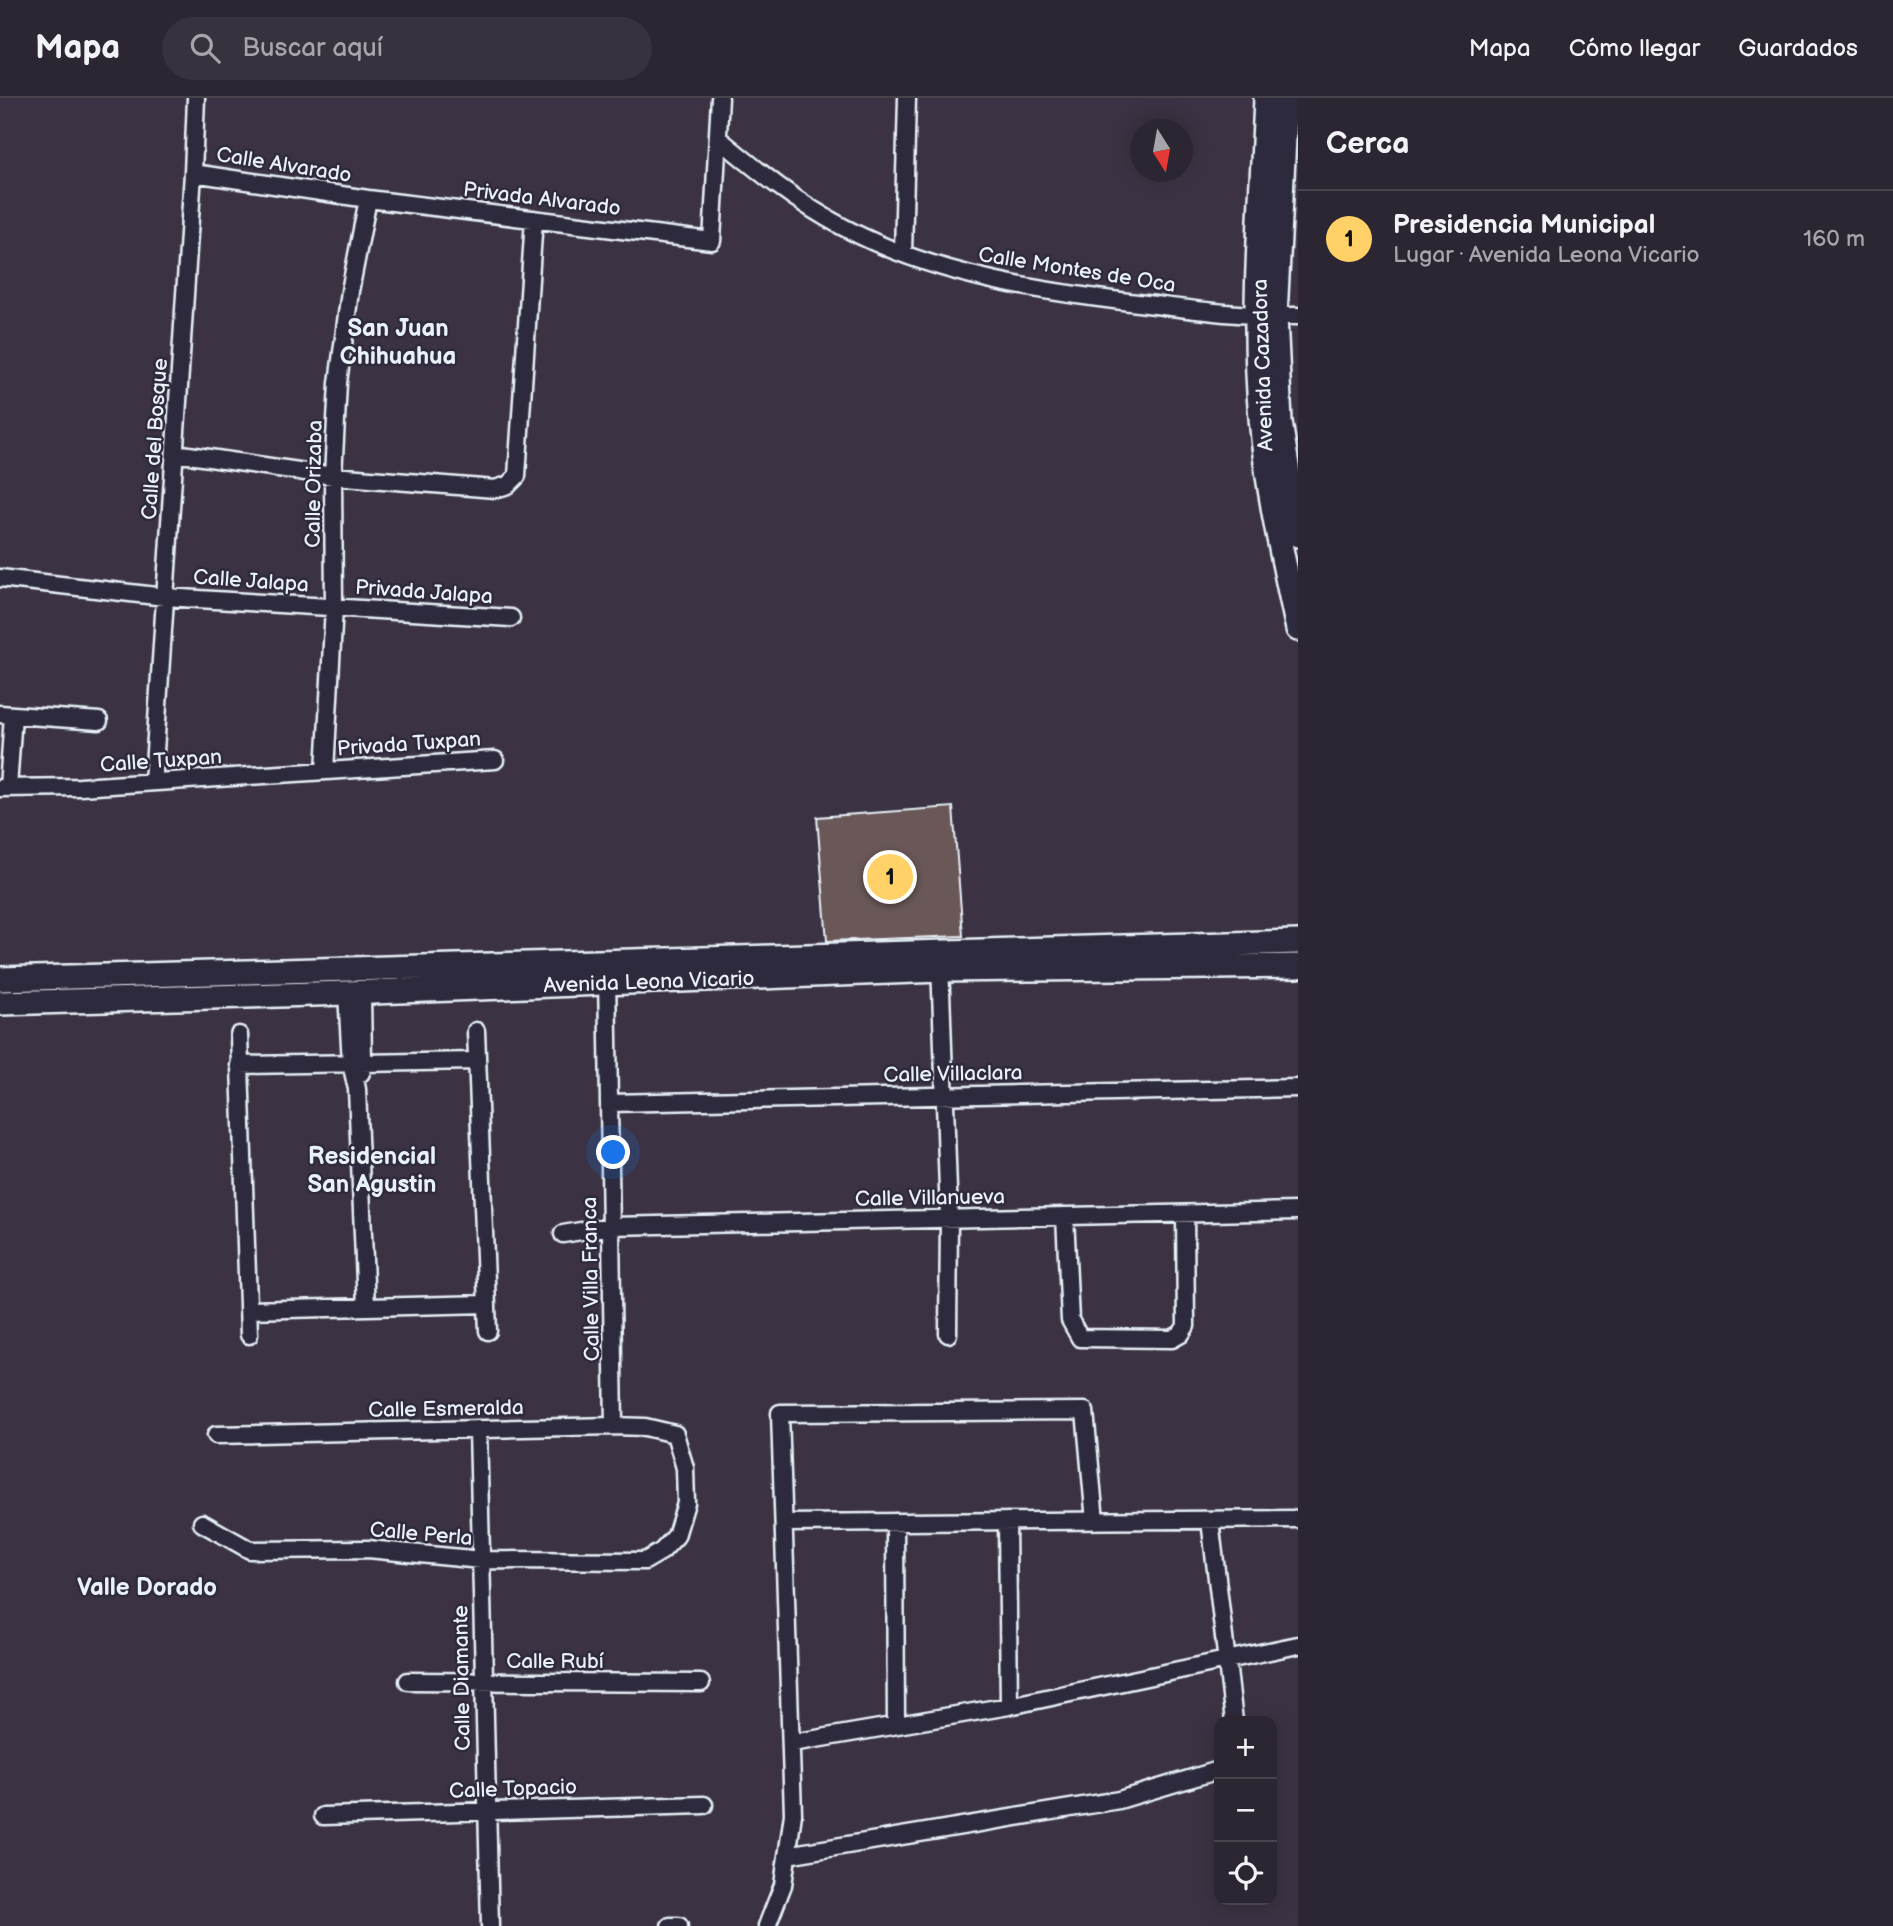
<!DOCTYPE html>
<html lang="es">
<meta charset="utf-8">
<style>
:root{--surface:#2c2632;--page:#38323e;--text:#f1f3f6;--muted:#a6a5ac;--line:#48434d;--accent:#ffd166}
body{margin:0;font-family:"Balsamiq Sans",sans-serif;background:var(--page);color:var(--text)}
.controls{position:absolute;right:21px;bottom:21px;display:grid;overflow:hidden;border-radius:14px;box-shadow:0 4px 18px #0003}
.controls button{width:63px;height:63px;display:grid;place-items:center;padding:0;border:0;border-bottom:2px solid var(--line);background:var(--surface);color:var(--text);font:35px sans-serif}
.compass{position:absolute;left:1130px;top:21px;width:63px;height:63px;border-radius:50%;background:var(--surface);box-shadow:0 4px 18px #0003;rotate:169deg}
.you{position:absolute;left:614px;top:1055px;width:24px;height:24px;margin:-18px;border:5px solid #fff;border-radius:50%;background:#1a73e8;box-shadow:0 0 0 10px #1a73e833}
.badge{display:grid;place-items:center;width:46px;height:46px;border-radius:50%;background:var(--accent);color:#111;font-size:23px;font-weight:700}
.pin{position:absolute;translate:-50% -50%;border:4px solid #fff;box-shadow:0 2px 7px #0006}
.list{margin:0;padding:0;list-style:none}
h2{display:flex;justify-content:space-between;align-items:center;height:91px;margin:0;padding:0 28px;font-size:30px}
h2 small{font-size:23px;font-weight:400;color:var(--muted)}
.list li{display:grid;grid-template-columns:46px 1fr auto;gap:21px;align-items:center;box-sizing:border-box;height:98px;padding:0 28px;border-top:2px solid var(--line)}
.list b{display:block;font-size:26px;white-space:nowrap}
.list p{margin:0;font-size:23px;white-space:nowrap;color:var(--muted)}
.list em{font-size:23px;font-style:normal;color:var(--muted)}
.icon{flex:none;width:38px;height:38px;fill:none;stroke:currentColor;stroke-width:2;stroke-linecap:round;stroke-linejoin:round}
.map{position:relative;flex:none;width:1298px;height:1828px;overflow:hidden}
header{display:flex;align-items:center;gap:42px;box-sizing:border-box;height:98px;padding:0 35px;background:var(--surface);border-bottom:2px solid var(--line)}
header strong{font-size:33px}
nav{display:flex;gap:38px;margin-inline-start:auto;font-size:24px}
.search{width:490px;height:63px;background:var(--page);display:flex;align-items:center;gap:18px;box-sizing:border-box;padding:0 24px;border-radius:38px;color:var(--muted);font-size:26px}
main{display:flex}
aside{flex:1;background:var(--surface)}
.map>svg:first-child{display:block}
</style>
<header>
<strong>Mapa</strong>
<div class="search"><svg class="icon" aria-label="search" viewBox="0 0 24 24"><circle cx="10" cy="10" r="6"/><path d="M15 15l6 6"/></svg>Buscar aquí</div>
<nav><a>Mapa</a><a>Cómo llegar</a><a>Guardados</a></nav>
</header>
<main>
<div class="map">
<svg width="1298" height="1828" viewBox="0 0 1298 1828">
<rect width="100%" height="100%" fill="#3b3343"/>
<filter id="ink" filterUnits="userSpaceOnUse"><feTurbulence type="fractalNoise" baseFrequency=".0143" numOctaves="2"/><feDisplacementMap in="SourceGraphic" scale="14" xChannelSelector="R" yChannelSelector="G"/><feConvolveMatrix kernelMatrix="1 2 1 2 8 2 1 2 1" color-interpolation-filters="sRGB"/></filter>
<g filter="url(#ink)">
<path fill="#6b5859" stroke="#e8f1f8" stroke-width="2" d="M953 709 963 838 827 843 817 719Z"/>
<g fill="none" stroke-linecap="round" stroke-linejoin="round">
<g stroke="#e8f1f8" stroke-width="21">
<path id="street" d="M718 40C758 73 797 105 843 129 939 180 1048 195 1155 207 1203 213 1250 219 1298 218
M193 75 368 101 712 143 720 0
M903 155 907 0
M175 355 333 378 495 391 508 387 517 378 534 121
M0 480 165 499 511 520
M0 616 99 623
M325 673 334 509 333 378 338 285 350 193 368 101
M153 684 193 75 196 0
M0 690 80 689 495 662
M8 690 13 617
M940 864 949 1120 948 1236
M607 875 614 1328
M347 895 351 965 357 991 366 1209
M476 933 488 1233
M239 937 249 1237
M239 967 477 963
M361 975 363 965 362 895
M610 1005 1298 990
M1065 1118 1070 1222 1080 1240 1172 1241 1181 1236 1186 1228 1185 1116
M563 1136 611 1128 1298 1113
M248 1212 487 1206
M478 1331 490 1828
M1210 1422 1234 1623
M1007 1423 1009 1608
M895 1424 896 1627
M202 1425 250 1452 368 1451 481 1462 645 1463 662 1453 676 1438 686 1405 685 1370 675 1336 645 1329 614 1328 216 1337
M784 1425 1298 1421
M408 1583 701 1585
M792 1645 1009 1608 1298 1547
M323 1718 704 1707
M787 1757 1119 1702 1219 1672
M670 1828H679
M767 1828 783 1787 793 1716 780 1315 1085 1313 1095 1423"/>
</g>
<g stroke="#e8f1f8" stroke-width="28">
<path id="secondary" d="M1266 0C1262 106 1251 215 1261 320 1267 391 1283 461 1298 531
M1286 0 1275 218 1280 324 1298 437
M0 881 1298 844
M0 905 347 895 941 872 1298 868"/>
</g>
<use href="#street" stroke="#2f2a3d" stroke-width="16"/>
<use href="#secondary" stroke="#2f2a3d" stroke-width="23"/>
</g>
</g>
<g text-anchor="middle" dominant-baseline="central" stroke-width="5" stroke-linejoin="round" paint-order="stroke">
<g font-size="21" fill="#e8f1f8" stroke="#2f2a3d">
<text transform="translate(284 67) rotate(9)">Calle Alvarado</text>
<text transform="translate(542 101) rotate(7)">Privada Alvarado</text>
<text transform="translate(1077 172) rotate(9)">Calle Montes de Oca</text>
<text transform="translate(1263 267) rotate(-92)">Avenida Cazadora</text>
<text transform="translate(155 341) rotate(-86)">Calle del Bosque</text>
<text transform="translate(314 386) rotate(-89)">Calle Orizaba</text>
<text transform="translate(251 483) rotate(4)">Calle Jalapa</text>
<text transform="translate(424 494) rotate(4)">Privada Jalapa</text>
<text transform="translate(409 646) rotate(-4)">Privada Tuxpan</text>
<text transform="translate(161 663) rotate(-4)">Calle Tuxpan</text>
<text transform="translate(649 884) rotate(-2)">Avenida Leona Vicario</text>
<text transform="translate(953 976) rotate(-1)">Calle Villaclara</text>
<text transform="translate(930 1100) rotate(-1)">Calle Villanueva</text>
<text transform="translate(591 1181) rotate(-91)">Calle Villa Franca</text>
<text transform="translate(446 1311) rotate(-1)">Calle Esmeralda</text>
<text transform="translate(421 1436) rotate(5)">Calle Perla</text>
<text x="555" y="1563">Calle Rubí</text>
<text transform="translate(462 1580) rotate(-91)">Calle Diamante</text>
<text transform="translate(513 1691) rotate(-2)">Calle Topacio</text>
</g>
<g font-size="24" font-weight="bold" fill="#e8f1f8" stroke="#2f2a3d">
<text x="398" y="230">San Juan<tspan x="398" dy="28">Chihuahua</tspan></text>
<text x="372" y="1058">Residencial<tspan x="372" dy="28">San Agustin</tspan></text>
<text x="147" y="1489">Valle Dorado</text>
</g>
</g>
</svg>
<div class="controls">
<button>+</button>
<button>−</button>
<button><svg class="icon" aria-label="locate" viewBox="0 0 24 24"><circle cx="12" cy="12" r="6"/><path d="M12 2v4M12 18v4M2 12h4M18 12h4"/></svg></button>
</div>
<svg class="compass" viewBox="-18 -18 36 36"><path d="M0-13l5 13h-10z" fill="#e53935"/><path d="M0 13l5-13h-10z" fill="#a6a5ac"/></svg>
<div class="you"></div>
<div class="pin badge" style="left:890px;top:779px">1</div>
</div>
<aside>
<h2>Cerca<small></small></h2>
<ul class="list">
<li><span class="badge">1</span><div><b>Presidencia Municipal</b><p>Lugar · Avenida Leona Vicario</p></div><em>160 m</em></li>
</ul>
</aside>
</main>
